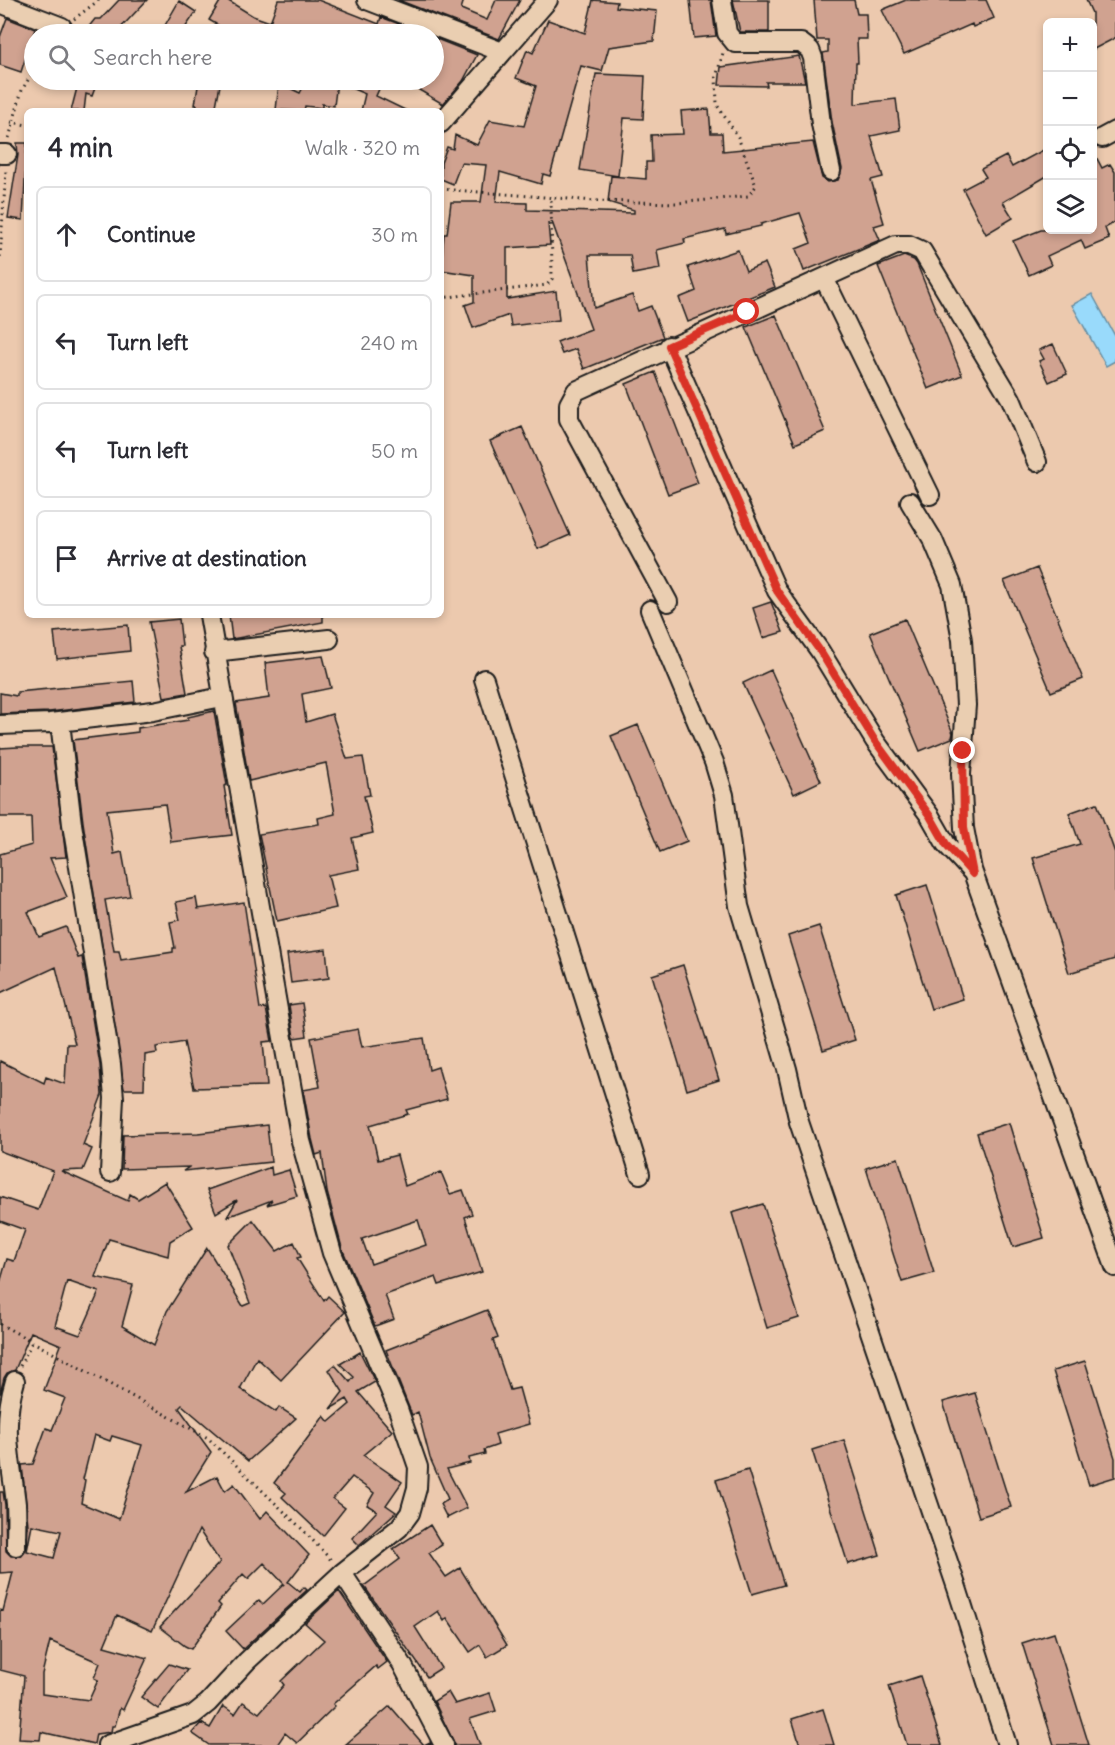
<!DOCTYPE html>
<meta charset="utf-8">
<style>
:root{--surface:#fff;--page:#f7f7f7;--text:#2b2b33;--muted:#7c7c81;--line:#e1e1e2}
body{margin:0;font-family:Delius,sans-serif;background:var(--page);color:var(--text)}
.controls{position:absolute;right:18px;top:18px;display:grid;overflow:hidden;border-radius:9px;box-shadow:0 3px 9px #0003}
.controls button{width:54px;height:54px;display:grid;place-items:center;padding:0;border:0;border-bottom:2px solid var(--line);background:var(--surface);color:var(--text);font:30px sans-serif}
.stop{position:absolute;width:18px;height:18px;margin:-14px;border:4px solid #d93025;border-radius:50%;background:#fff}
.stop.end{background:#d93025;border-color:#fff;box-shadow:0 2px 6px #0008}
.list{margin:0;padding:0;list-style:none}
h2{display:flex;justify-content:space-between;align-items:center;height:78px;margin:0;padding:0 24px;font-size:26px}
h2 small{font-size:20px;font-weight:400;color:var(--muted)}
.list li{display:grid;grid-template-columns:39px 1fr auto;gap:18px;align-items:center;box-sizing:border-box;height:96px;margin:0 12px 12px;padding:0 12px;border:2px solid var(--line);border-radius:9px}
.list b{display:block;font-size:22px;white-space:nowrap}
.list em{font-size:20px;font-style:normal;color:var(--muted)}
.icon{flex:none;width:33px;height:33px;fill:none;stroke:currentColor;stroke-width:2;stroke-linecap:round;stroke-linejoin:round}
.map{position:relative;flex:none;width:1115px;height:1745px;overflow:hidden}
.search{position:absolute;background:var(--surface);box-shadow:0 3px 9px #0003;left:24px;top:24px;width:420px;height:66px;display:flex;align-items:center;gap:15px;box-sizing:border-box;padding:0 21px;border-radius:33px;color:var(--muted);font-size:22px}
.panel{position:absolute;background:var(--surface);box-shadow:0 3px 9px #0003;left:24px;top:108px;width:420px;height:510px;border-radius:9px}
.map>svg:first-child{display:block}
</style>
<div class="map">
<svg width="1115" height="1745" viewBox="0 0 1115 1745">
<rect width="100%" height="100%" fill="#ecc9ae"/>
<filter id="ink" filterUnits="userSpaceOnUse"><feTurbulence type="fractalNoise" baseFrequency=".0167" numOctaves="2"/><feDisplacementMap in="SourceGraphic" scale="12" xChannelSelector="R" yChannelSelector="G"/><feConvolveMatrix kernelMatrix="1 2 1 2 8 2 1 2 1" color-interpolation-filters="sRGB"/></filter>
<g filter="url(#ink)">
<path fill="#99dafb" stroke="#678ea2" stroke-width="1.5" d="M1092 294 1115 336V361L1106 366 1072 305Z"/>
<path fill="#d0a290" stroke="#1c1c1c" stroke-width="1.5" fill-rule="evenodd" d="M119 0H147L115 34H83L95 19H101Z
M221 0H227L253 16 270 22 278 0H318L379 24 381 17 425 34H346L324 25 322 34H264L242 27 237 34H233L209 20Z
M398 0H464L461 9 487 20 496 0H520L499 39Z
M593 0 617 2 616 7 657 11 654 41 609 47 602 71 581 66 550 176 543 174 541 184 500 172 496 202 527 203V210L634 213V210L608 202 611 176 646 179V162H652L651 135 683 134 681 111 709 109 711 133H722L723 151 813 142 822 178 828 182 838 180 842 169 832 122 823 53 828 52V40H817L814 0H854L857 14H866L867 39H857L858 63H856L855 104 896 99 900 130 871 136 883 177 871 180 884 223 874 226 880 240 804 271 796 249 811 243 800 213 761 224V226L726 234 725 229 684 239 685 243 657 250 660 269 633 274 630 255H589L594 308 632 295 638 311 651 306 663 337 584 369 576 349 562 354 557 342 591 329 552 222 548 223 550 245 507 248V299L556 291 559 320 511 326 509 315 473 328 465 305 474 302V275L441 270 444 234H447L451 202H481L486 165 461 163 453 184 441 179V163L447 147 453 149 455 135 477 145 490 120 524 126 536 86 516 78 527 50 533 53 548 20 585 33Z
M690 0H711L716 36 694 38Z
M733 0H769V32H740Z
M906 0H986L994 18 973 27 972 24 904 54 882 10Z
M1086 0H1115V38L1092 50V13Z
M179 1 196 12 181 34H160Z
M7 18 35 29 21 72 0 65V37Z
M434 38 477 55 463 81 443 104 419 90 425 80H434Z
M799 56 805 82H766L767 86 719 85 721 67Z
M596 74 645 76 643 119 624 118 618 176 580 170Z
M79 80H98L92 96 86 94 84 111H71Z
M199 80H221L215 111H196L197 105H195Z
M307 80H383L376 96 407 111H361L365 94 337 82 334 106 322 104V108L305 106 304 111 276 110 279 83 300 93Z
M17 143H27L23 220 8 218 18 155Z
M1047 148V176L1003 202 1013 218 986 234 963 189 986 177 981 169 1006 156 1012 167Z
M1092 149 1102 168 1110 164 1115 172V222L1105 228 1109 239 1085 249 1081 240 1047 256 1051 265 1029 275 1013 241 1041 230H1092Z
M738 250 746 271 765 263 775 287 688 322 679 298 696 291 688 267Z
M904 256 914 260 917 264 962 375 928 389 878 266Z
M776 315 825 431 795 444 746 327Z
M1053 344 1067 374 1049 382 1039 361 1044 359 1039 350Z
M655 372 698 483 668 494 626 384Z
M522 427 570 535 538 549 490 441Z
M1037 568 1083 679 1051 692 1004 581Z
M771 602 783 632 763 638 753 608Z
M229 615H323V622L232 639Z
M179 619 182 646H179L187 693 164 697 149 622Z
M905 619 953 733 952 738 920 751 870 633Z
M128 625 130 651 57 659 54 632Z
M323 656 331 688 302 694 306 722 332 714 347 759 363 757 370 795 364 796 373 833 352 838 359 869 328 875 336 908 277 921 259 834 319 824 318 818 335 814 326 763 249 781 236 703 269 698 265 663Z
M771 670 821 781 794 794 743 683Z
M133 681 135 702 49 712 0 714V693L17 696V692Z
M214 711 227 785 224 786 232 835 171 842 165 804 107 810 114 854 122 852 130 896 105 900 114 951H119L121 960 173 952V948H175L170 922 180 920 176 902 196 898 198 909 244 902 260 1009 266 1008 272 1041 263 1042 267 1086 194 1088 184 1042 156 1047 157 1053 145 1055 144 1089H124L83 822 73 740 138 732V728L188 720V717Z
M638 725 687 841 660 852 611 736Z
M18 747H52L66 857 50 858 67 897 28 912 39 937 66 927 78 958 82 957 100 1065 102 1095 83 1145 92 1149 83 1170 61 1171 128 1201 130 1194 138 1199 165 1182 193 1227 170 1241 168 1256 109 1239 95 1277 133 1285 122 1326 154 1345 167 1311 207 1248 243 1306 250 1303 228 1245 253 1220 277 1251 294 1242 301 1257 297 1258 324 1301 328 1296 345 1312 281 1380 257 1358 240 1389 276 1412 279 1407 296 1418 248 1461 182 1405 179 1408 211 1452 186 1492 217 1476 225 1491 234 1484 260 1519 267 1511 309 1555 288 1582 300 1592 304 1587 307 1590 243 1649 226 1631 259 1600 263 1604 284 1584 264 1563 248 1579 243 1574 218 1603 221 1606 191 1649 185 1646 160 1627 220 1562 199 1530 152 1631 117 1615 104 1646 147 1658 123 1710 120 1708 115 1726H112L111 1732 96 1734 94 1744 41 1732 40 1740 19 1739 24 1676 0 1670V1610L3 1611 13 1572 0 1573V1492H3L5 1505 6 1551 11 1556H21L27 1547 28 1525 22 1465 33 1464 46 1428 52 1430 65 1398 44 1390 61 1345 31 1332 15 1370 7 1373 4 1378 0 1394V1283L7 1259 14 1261 25 1230 0 1221V1197L38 1210 53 1171 0 1151V1061L44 1083 46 1077 65 1084 67 1044H75L56 967 0 993V854L32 845 31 817H0V748ZM67 1281 99 1292 80 1335 55 1326ZM94 1435 110 1441 112 1436 142 1445 119 1519 81 1503 85 1480 83 1479ZM32 1525 61 1531 54 1558 27 1551ZM50 1641 100 1663 94 1678 98 1680 89 1700 42 1694V1674Z
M1097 803 1115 853V959L1069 973 1033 858 1080 844 1069 813Z
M927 885 963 999 931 1009 896 895Z
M819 926 855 1040 823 1050 788 936Z
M326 949 329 978 291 983 287 954Z
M683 965 719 1080 687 1090 652 975Z
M302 1003 307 1036 294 1038 289 1005Z
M358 1029 362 1047 424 1038 429 1070 438 1067 447 1099 406 1110 408 1114 370 1125 378 1160 397 1155 405 1186 441 1172 450 1194 463 1190 472 1214 465 1217 482 1272 439 1285 436 1277 385 1295 394 1319 375 1326 342 1248 327 1192 322 1153 316 1155 312 1139 303 1090 320 1087 311 1038ZM418 1220 426 1245 371 1264 362 1239Z
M1009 1123 1044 1238 1013 1247 977 1133Z
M267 1125 271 1162 183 1171 189 1167 122 1169 123 1135 198 1133Z
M898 1158 934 1273 902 1282 866 1168Z
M271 1167 272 1175 289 1170 297 1196 267 1205 272 1200 227 1217 237 1200 216 1213 207 1190Z
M763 1204 799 1318 767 1328 732 1213Z
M487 1310 498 1338 493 1340 510 1390 519 1388 529 1424 495 1434 498 1445 484 1450 485 1454 469 1458 470 1463 447 1469 467 1508 447 1518 440 1504 448 1499 430 1458 418 1412 412 1415 386 1350Z
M360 1352 375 1382 358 1392 392 1431 363 1455 402 1482 386 1505 396 1512 359 1545 352 1538 377 1511 367 1505 374 1493 352 1477 333 1499 345 1508 323 1536 282 1497 286 1493 274 1483 324 1416 329 1422 350 1404 347 1399 330 1409 343 1392 329 1370 335 1365 350 1382 354 1377 340 1364Z
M1085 1361 1115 1458V1477L1089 1485 1053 1371Z
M975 1393 1011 1507 979 1517 943 1402Z
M844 1440 880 1555 848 1564 812 1450Z
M748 1470 784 1585 752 1594 716 1480Z
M430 1525 442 1545 429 1553 446 1577 460 1568 507 1645 487 1657 480 1645 470 1652 447 1618 444 1621 438 1611 415 1627 441 1668 427 1677 364 1586 400 1559 393 1549Z
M339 1591 387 1662 378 1669 376 1666 333 1704 335 1706 297 1743 285 1733 277 1745H209L192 1733 201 1723 210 1728 223 1706 235 1714 243 1702 259 1713 284 1685 281 1681 324 1640 305 1623Z
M1054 1633 1089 1745H1054L1022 1643Z
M169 1664 187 1670 158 1709 141 1697Z
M920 1676 942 1745H907L889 1686Z
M448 1692 455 1704 490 1693 496 1711 470 1719 480 1745H455L434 1701Z
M390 1706 424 1745 430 1742 431 1745H345Z
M823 1709 834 1745H800L792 1719Z"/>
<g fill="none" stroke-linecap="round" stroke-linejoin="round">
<g stroke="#1c1c1c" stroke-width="22">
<path id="minor" d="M367 0 502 52
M722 0 727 33 735 43H801L810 50 813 58 821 124 831 171
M0 3 62 27
M441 123 548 0
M1102 138 1115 131
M0 154H7
M824 278 930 495
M669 346 777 591 820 651 875 741 930 816 946 844 972 872
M910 502 933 540 952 585 962 640 966 705 961 774 964 828 972 870 1115 1267
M668 602 569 419V404L576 391 896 245H909L922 251 1011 399 1037 462
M650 610 714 762 724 795 739 906 787 1069 799 1122 957 1588 1007 1745
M214 652 329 639
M484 679 640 1174
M60 722 72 824 111 1064 114 1098 110 1172
M0 725 50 723 153 711 222 697
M15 1381C1 1427 11 1458 16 1504 17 1518 16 1532 16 1546
M342 1573 402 1664 444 1745
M107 1745 193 1715 208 1703 247 1661 342 1573 399 1528 410 1513 417 1488 418 1467 398 1409 332 1253 301 1141 209 615"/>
</g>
<path stroke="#1c1c1c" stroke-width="3" stroke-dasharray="1.5 4.5" stroke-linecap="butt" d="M74 19 99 0
M11 122 27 125
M9 138 22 90 34 70
M441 189 595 201 677 203 748 196 756 186 738 137 717 105 716 77 723 53
M0 257 6 171
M441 298 547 285 552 279 551 198
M0 1324 208 1438 303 1530 331 1560
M20 1366 33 1340"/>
<use href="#minor" stroke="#eaceb1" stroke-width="18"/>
</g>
</g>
<g fill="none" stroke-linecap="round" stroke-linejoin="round" filter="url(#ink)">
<path stroke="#d93025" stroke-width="8" d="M747 312 669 346 777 591 820 651 875 741 930 816 946 844 973 874 964 828 963 751"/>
</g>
</svg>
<div class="controls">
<button>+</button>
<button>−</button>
<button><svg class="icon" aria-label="locate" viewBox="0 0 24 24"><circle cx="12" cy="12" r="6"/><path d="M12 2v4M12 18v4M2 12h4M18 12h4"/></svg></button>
<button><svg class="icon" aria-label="layers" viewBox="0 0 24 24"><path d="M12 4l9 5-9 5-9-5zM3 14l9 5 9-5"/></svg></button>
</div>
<div class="stop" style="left:747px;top:312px"></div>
<div class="stop end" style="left:963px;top:751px"></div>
<div class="search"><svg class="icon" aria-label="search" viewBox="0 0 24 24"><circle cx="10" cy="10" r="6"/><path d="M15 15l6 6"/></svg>Search here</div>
<section class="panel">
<h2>4 min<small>Walk · 320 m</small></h2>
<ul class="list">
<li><svg class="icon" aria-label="ahead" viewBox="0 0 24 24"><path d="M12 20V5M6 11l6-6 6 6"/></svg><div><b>Continue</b></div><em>30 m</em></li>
<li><svg class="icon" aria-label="left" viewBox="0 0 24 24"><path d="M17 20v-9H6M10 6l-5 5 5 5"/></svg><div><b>Turn left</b></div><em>240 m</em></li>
<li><svg class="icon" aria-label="left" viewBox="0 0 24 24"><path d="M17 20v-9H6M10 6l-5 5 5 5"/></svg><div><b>Turn left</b></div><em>50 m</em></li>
<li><svg class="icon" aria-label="arrive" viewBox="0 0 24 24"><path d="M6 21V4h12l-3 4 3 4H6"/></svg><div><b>Arrive at destination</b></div></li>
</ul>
</section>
</div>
